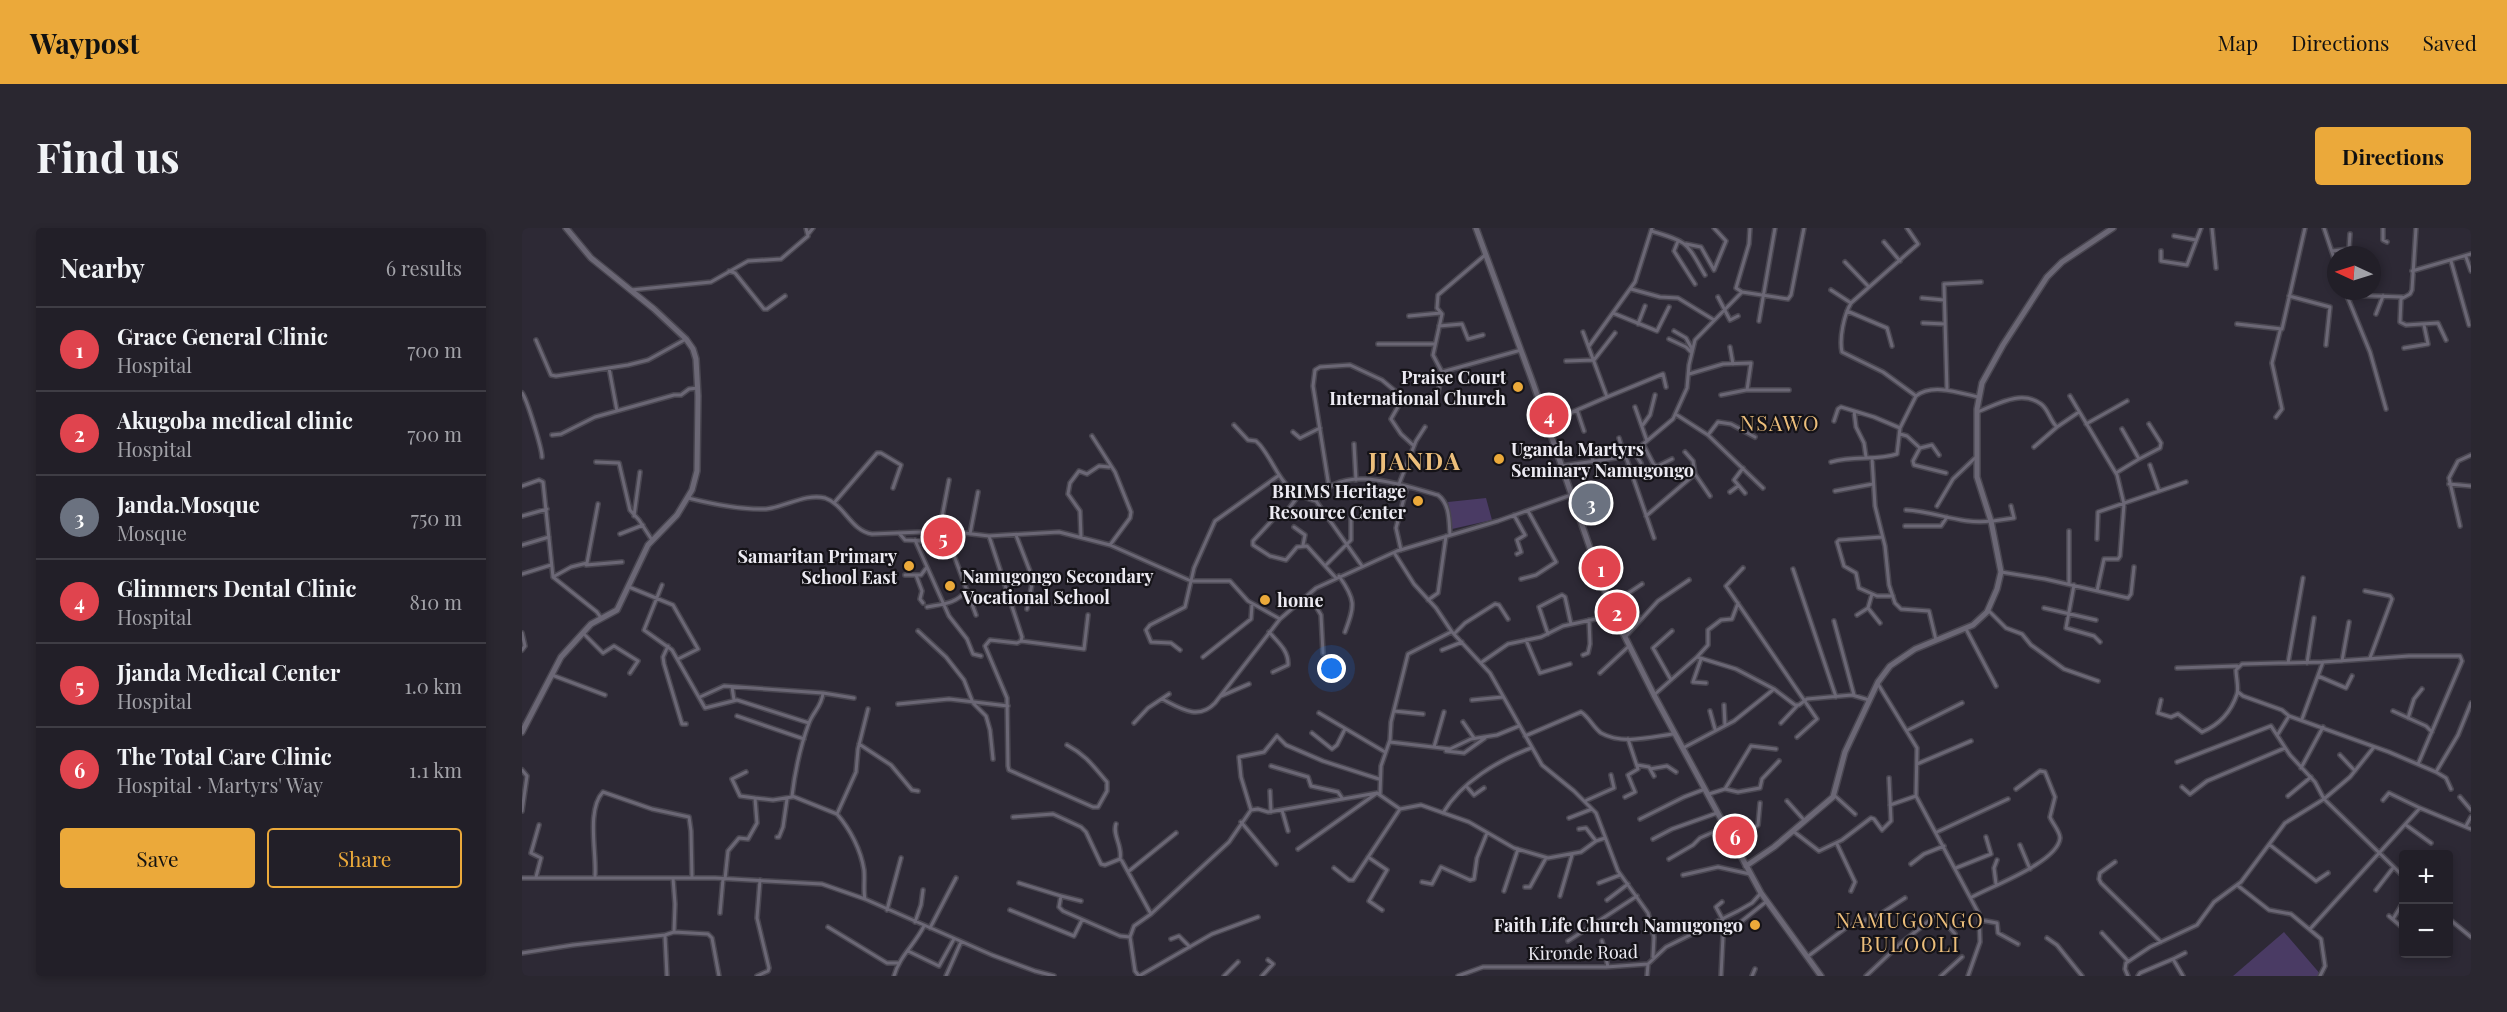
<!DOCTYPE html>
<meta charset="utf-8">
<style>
:root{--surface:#221f28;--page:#2a2730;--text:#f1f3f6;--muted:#a2a2a8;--line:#3f3d45;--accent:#eba93a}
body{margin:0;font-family:"Playfair Display",serif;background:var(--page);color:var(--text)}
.controls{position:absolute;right:18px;bottom:18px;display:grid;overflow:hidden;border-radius:6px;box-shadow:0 3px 9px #0003}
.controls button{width:54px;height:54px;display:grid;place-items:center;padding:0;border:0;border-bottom:2px solid var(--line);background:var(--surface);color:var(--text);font:30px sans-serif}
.compass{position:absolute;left:1805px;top:18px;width:54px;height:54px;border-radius:50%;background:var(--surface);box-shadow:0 3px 9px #0003;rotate:274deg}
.you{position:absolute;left:810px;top:441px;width:21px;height:21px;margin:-15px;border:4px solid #fff;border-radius:50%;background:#1a73e8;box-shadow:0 0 0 9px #1a73e833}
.badge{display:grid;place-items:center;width:39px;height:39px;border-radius:50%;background:var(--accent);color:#fff;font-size:20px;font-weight:700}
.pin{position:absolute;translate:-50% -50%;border:3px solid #fff;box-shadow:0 2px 6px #0006}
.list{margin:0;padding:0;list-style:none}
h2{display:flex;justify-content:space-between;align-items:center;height:78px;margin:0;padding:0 24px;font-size:26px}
h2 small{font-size:20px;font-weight:400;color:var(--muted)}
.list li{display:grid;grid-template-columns:39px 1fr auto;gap:18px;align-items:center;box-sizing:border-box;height:84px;padding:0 24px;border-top:2px solid var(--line)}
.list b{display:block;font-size:22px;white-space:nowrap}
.list p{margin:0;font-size:20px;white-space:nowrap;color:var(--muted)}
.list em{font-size:20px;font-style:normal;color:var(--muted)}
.actions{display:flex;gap:12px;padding:18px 24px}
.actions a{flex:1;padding:14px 0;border:2px solid var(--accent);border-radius:6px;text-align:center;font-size:21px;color:var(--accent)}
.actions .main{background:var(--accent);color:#111}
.map{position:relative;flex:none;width:1949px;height:748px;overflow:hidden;border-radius:6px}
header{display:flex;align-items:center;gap:36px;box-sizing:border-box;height:84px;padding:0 30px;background:var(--accent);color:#111}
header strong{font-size:28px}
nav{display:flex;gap:33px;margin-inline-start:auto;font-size:21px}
.intro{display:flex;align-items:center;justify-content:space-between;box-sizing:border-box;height:144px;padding:0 36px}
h1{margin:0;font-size:42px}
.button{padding:15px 27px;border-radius:6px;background:var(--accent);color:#111;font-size:21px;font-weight:700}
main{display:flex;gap:36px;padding:0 36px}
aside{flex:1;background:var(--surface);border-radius:6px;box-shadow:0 3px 9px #0003}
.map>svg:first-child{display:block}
</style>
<header>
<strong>Waypost</strong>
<nav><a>Map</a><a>Directions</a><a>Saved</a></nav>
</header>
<div class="intro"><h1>Find us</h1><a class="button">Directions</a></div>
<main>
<aside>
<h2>Nearby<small>6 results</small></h2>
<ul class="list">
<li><span class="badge" style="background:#e0444e">1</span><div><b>Grace General Clinic</b><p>Hospital</p></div><em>700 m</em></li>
<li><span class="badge" style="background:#e0444e">2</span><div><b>Akugoba medical clinic</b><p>Hospital</p></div><em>700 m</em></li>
<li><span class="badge" style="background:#6b7280">3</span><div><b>Janda.Mosque</b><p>Mosque</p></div><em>750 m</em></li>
<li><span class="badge" style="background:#e0444e">4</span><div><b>Glimmers Dental Clinic</b><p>Hospital</p></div><em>810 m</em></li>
<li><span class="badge" style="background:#e0444e">5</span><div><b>Jjanda Medical Center</b><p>Hospital</p></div><em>1.0 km</em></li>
<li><span class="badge" style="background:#e0444e">6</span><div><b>The Total Care Clinic</b><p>Hospital · Martyrs' Way</p></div><em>1.1 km</em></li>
</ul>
<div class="actions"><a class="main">Save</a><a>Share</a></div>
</aside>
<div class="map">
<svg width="1949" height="748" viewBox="0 0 1949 748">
<rect width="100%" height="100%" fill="#2d2935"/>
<path fill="#4a3b64" d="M964 270 970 292 930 301 926 274Z
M1762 704 1800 748H1711Z"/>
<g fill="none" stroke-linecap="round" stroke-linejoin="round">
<g stroke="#494650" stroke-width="6">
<path id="street" d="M1228 0 1227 16 1214 60 1220 64 1266 71 1269 67 1282 0
M1385 0 1396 16 1329 75C1322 87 1317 110 1320 124L1361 144 1394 168
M1690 0 1694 40
M1802 0 1814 36
M1861 0V12L1865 14
M1894 0 1890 62 1888 66 1879 71 1878 94 1884 97 1916 95 1924 112
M1129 3C1167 14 1164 14 1183 47
M287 5 291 0
M1652 8 1674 12
M1156 13 1152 23 1173 56
M1362 14 1378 33
M1164 16 1179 19 1192 42 1204 13 1192 0
M1639 23V33L1665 37 1679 0
M1810 23 1827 21 1828 6
M1944 29 1949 43
M1929 33 1947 97
M1323 34 1346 58
M207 43 213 45 242 81H245L263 68
M1890 43 1949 26
M1109 61 1138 69 1156 70 1192 92
M109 62 189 54 226 33 259 31 286 8 284 0
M1309 62 1329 75
M1823 63 1848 124 1864 181
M1825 67 1880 69
M1767 68 1808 79 1804 117
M1196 69 1208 92 1216 88
M1400 70 1422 72
M1325 83 1365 100 1370 118
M1091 85 1135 103 1147 79
M1854 86 1861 68
M887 88 919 85
M1237 93 1253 0
M1401 95 1423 96
M1116 96 1123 78
M1715 96 1760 101 1783 0
M917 98 940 96 946 111 961 107
M1152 103 1164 110 1170 121
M1147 111 1164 119 1169 124
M14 112 29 147 34 148 106 137 126 132 164 111
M856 116H912
M1067 118 1113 54 1130 0
M1208 119 1211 136
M1882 120 1906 116 1902 97
M1044 133 1072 132 1093 105
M87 140 95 183
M920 144 911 127 920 86 915 80 916 67 963 27
M920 144 999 122
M1167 146 1201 136 1229 135 1225 162H1267
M1425 162 1422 56 1459 54
M0 165C5 171 20 221 20 229
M1199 167 1224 162
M1548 168 1595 247 1602 276 1598 328 1596 331H1582L1575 363
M1085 169 1141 146 1144 159
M881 170 869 191 879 206 892 218
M1113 179 1125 213
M1055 182 1062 203
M1332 183 1334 199 1342 215 1344 229
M1455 184C1474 177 1499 161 1519 176 1527 182 1528 193 1535 199L1557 184
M1155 187 1186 207 1241 260
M1754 189 1760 181 1750 135 1758 103
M1312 193 1316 181 1319 179 1352 189 1378 200
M1025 195 1085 169 1061 104
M1564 196 1605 173
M712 197 726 212 734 213 738 217C758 242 757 264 794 273
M1120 198 1128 187 1133 167
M771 204 778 210 798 200
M1378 206 1385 208 1398 220 1410 217 1417 227
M30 207 39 206 73 189 152 167H159L167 161 176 160
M1186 207 1196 194 1209 196 1233 209
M570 208 593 244 609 284 608 290 588 317
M1097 210 1103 230
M832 216 834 252
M1121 216 1132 237 1136 238 1150 231
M1067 219 1071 233
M1512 219 1535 199
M1398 220 1391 233 1392 237 1424 245
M1112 224 1119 235
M1163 224 1171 233 1173 246
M1104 229 1132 310
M1350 230 1353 278 1363 318 1367 357 1373 375 1379 381 1407 383 1414 412
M1617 231 1638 220 1639 215 1627 196
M74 234 97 235 108 282 117 292 130 312
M1309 234C1332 227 1354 233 1375 226L1378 200 1394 168C1410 155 1438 165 1456 169
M1628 237 1637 263
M1039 238 1107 228 1151 191 1165 160 1167 137 1173 112 1220 64
M1221 240 1212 252 1223 265
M1594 245 1617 231 1600 201
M427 252 420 289 432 294 431 304
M877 256 894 213 903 199
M1927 256 1949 258
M0 258 17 252 21 254 31 349 75 384 79 390
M807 259 791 158 793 142 798 139 828 137 860 152 884 172 900 171 916 165 920 144
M1313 263 1351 256
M1208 264 1216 258
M777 267 762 287 756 286 731 313V317L748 328 764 332 775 319 785 318 814 350
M166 270C190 276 219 282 244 281 263 279 284 265 303 270 322 276 329 303 350 306L425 303 467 308 537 304 588 317 669 353H708L726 373 758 391 794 360 875 323 976 293 1049 267
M312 275 355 225H359L379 237 371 260
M1415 278 1431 251 1453 230
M1384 282C1413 283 1439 297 1469 293
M992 287 1003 307 995 312 999 324 995 326
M0 288 25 281
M112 288 118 244
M1124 288 1173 246 1188 268
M1471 293 1492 290 1489 278
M1383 298H1419L1425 289
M1938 298 1927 250 1936 233 1949 227
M772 299 783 307 781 317
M377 305 383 312 427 314 454 387
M98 306 121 297
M448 306 456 264
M494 307 511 351 505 381
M467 308 500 409 499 413 495 415 468 412 463 418 485 470 486 538 487 542 571 579H576L585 563V554C572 539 564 527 545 517
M559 309 558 283 546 266 548 255 557 243 565 246 577 238 587 239
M1360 309 1317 312 1315 314 1322 338 1334 345 1337 360 1355 368H1371
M1575 311 1576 284 1664 254
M393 312 427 388 445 411 451 426 459 428
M0 317 27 309
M879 322 874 300 885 259
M873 326 892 356 914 380 930 404 968 445 1020 537 1052 563 1074 585 1096 643 1126 685 1132 709 1131 729
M64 337 100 334
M803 338 829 312V290
M840 338 794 273C818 233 882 258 916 267 928 276 927 293 928 307
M1221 340 1204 358 1295 491 1275 509
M1271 341 1314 469
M1479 344 1523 351 1606 370 1609 366 1612 339
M0 346 29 337
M383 347H399L405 339
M394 347 400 363 398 371 401 375
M817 348C834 372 833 377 823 404
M31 349 49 339 65 335 76 276
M999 351 1014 347 1034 334 1006 283
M1547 356V303
M140 357 122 402 150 422 183 480 215 472 287 495
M1552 357 1544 400 1572 408 1578 414
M107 359 151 377 176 421 156 431
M1843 363 1868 368 1870 371 1848 430
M787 367 799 387 801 425
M906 372 916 365 924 308
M405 379C421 376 434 376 445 362
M1346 380 1358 395
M1522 380 1574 392
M1466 382 1484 400 1500 406 1509 417 1542 441 1576 453
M1335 387 1346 380 1350 366
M1118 392 1105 366 1120 356
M1312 393 1332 467
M1444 401 1474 458
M396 403 424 429 442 452 451 475 464 488 468 502 471 531
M747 404C756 414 767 423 766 437L751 444
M0 405 3 418 0 422
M61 405 81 425 92 418 116 433 108 445
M932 406 943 395 973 376 977 377 986 391
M1026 406 1017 379 1040 367 1043 369 1049 396
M1104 408 1136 373 1167 352
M1004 412 1018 445 1048 436
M499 413 562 421 566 387
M146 418 141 429 142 436 160 496H164
M658 422 649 415 629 414 624 402 628 397 663 379 672 340 693 293 756 248
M920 422 940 414
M1061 427 1066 425 1068 416 1067 392
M681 429 729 391 730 377
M1175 429 1186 417V402L1199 392 1210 391 1216 375
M1179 431 1171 454 1184 455
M1820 433 1827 394
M960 434 986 416 1019 409 1041 398 1092 387
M1766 435 1781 350
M1785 435 1792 390
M1655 440 1715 438
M1078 445 1107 418
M30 447 83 467
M1796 448 1824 460 1830 448
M1149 452 1131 420 1150 403
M1356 456 1395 520 1394 568 1457 686 1458 714 1446 748
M210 459 212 472
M1716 464 1721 468 1760 482 1767 488 1867 524 1914 544 1924 550 1929 561
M301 465 332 470
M1132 467 1175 429 1214 441 1252 461 1273 477H1277L1285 471 1330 467 1347 472
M699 468 727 456
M178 469 202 458 301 465C300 478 291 484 287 495 278 519 273 543 270 568L315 586
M640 471C658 480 676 493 693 475L758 391
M950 472 981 469
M1639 472 1636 485 1649 489 1656 486 1680 504C1697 497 1709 484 1715 466 1717 460 1714 449 1714 442L1720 436 1801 434 1887 428H1938L1940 433 1896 536
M376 476 427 471 486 478
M1202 477 1203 497
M872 483 901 486
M1188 483 1193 501
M1871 483 1904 498 1910 504
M797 485 863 524
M215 488 282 511
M1886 490 1892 471 1900 461
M1780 491 1801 434
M941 494 952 510
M612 495 626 480 647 466
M1259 495 1275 478
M1386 502 1440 475
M790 505 810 521 815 517 823 501
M1756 506 1767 488
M1003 508 1059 484C1067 489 1071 499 1079 505 1100 517 1129 509 1151 506
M868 514 928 521 949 511 975 507 997 498
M337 516 369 537 390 562 396 563
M912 519 922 484
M1161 520 1212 493 1252 461
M924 523 942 525 963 510
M1818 527 1833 543
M1655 534 1749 498 1768 527 1793 554 1802 571 1828 549 1852 519
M1395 536 1449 513
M1115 537 1127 539 1132 548
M749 538 786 549 789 558 816 564 820 570
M1779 540 1801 499
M1128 541 1145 538 1154 544
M0 542 5 548 0 583
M224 544 210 551 218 568 233 570
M1914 544 1936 507 1949 475
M945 559 952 567 962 560
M1660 559 1668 566 1685 553 1763 520
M1203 561 1216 564 1238 560 1240 551 1257 533
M748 563 749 584
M858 566 859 538 868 512 869 494 886 426 929 404
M1187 566 1203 561 1229 518 1254 521
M1312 567 1333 586
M1766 568 1789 549
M1103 569 1113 564 1106 547 1116 541 1106 511
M1938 569 1949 582
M1861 572 1867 565 1898 580
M1063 573 1092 560 1089 547
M1265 573 1282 592
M1368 577 1394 568
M729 582 719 549 717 529 742 524 755 508 764 517 801 533 857 551
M760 582 766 603
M921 585C939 554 977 532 1009 520
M491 589 531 586 559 599 564 604 579 636 583 637 598 631 600 633 629 686
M1047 590 1070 581
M1118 591 1162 569 1183 561
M719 594 754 636
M594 596C590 607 601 618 598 631
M1884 597 1909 615
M1944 598 1949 589
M1057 601 1064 600 1074 613
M1271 603 1297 623 1320 612 1349 590 1352 591 1360 602 1369 593 1367 550
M1415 604 1486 571
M255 609H257L261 599 265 571
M1131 611 1150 601 1195 585
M1212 613 1236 597 1238 575
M1315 616 1333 654 1329 663
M1498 617 1508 641
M1748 617 1794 653 1806 645
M776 621 855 565
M846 629 865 642 847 673 860 682
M1147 631 1171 617 1178 610 1203 599
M1593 634 1578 645 1577 651 1579 655 1639 714
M1389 636 1402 626 1422 618
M812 640 827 652H831L878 581
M1434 640 1469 626 1464 609
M607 643 654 605
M1161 647 1196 639 1228 646
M73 648C75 626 64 582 81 564L130 581 167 589 169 603 170 650
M14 649 19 630 9 625 17 597
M0 650H193L300 656 343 671 470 727 513 743 532 748
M151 650 153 676 152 704
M203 651 206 623 217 610 226 611 235 595 233 570 251 572 270 569
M900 654 910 656 919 639 948 652 952 651 955 630 965 605
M497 655 539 668 537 679 541 683 598 708 608 709
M1077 655 1098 647
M1474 656 1472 640 1475 632
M1715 657 1747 682 1769 686 1799 711 1803 738 1798 748
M1003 659H1008L1024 630
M1854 662 1871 640
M982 663 996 621
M539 668 559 673
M1038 668 1050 627
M1450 669C1470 658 1536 634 1538 610 1538 603 1530 595 1528 589L1533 569 1523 544 1518 543 1494 561
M343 671C341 662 343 652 342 642 339 622 328 601 315 586L334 544 336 521 346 481
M1085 672 1106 656
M1200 674 1194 679 1201 692
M365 682 379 630
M488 682 552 708 560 692
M198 685 201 651
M1867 688 1882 701
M1926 690 1949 709
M1871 691 1882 673
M1458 692 1475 695 1476 705 1496 716
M393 694 399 677 401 662
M306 699 365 735H377
M408 700 434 650
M1788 701 1898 580 1949 601
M1580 705 1606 733
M143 708 145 748
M1525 710 1535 717 1560 748
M649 711 657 708 668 719
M1046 713 1115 668
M1080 713 1086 739
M386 723 417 738 432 711
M0 725 51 717 143 707 152 704 186 706 190 710 197 748
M1285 729 1325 699 1357 687 1383 670
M1651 731 1663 725
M235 748 246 743 247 740 235 690 238 652
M372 748C377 729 393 716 402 698
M424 748 439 714
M617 748 613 743 608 709 612 698 629 686 707 614 729 582 736 581 746 584 855 565 878 581 899 577 947 594 992 620 1026 630 1059 624 1074 613 1083 610
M617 748 690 706 736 689
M702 748 716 734
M740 748 751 736 746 732
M936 748 961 739H1084L1126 736 1144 719 1216 683 1230 675 1239 665
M1125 748 1126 736
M1199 748 1201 708 1245 673
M1230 748 1233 741
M1344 748 1379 715 1416 686 1433 706
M1419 748 1440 729
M1606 748 1603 741 1604 735 1628 719 1675 697 1692 674 1719 654 1763 595 1802 571 1882 649
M1616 748 1618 745 1651 731 1661 748"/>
</g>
<g stroke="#494650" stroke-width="8">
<path id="secondary" d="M954 0 1011 155 1089 381 1132 467 1239 665 1299 748
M0 504 39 429 69 396 95 382 126 317 155 287 170 262 175 243 176 168 174 131 171 121 164 111 132 81 69 30 44 0
M1224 638 1252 619 1311 569 1323 524 1356 454 1368 438 1393 421 1451 397 1465 384 1475 361 1479 344 1469 293 1455 249V181L1460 155 1481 117 1525 49 1540 34 1591 0"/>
</g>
<use href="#street" stroke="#6b6775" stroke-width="3"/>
<use href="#secondary" stroke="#6b6775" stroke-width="5"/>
</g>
<g fill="#eba93a" stroke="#151318" stroke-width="2">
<circle cx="996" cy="159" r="6"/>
<circle cx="977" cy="231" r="6"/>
<circle cx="896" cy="273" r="6"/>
<circle cx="387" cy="338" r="6"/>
<circle cx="428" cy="358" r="6"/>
<circle cx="743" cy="372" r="6"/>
<circle cx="1233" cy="697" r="6"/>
</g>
<g text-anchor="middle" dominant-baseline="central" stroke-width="4.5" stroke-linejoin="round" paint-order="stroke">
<g font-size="18" font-weight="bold" fill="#eceaf2" stroke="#151318" text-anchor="end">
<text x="984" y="149">Praise Court<tspan x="984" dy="21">International Church</tspan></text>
<text x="989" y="221" text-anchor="start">Uganda Martyrs<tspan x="989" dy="21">Seminary Namugongo</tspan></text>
<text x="884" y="263">BRIMS Heritage<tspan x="884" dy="21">Resource Center</tspan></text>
<text x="375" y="328">Samaritan Primary<tspan x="375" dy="21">School East</tspan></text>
<text x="440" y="348" text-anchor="start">Namugongo Secondary<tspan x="440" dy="21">Vocational School</tspan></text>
<text x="755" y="372" text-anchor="start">home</text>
<text x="1221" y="697">Faith Life Church Namugongo</text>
</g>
<g font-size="18" fill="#eceaf2" stroke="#151318">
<text transform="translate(1061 724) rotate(-1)">Kironde Road</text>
</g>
<g font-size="21" letter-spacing="1.5" fill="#ecbe7b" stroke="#151318">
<text x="1258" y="194">NSAWO</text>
<text x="1388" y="691">NAMUGONGO<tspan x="1388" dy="24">BULOOLI</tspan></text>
</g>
<g font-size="24" font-weight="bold" letter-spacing="1.5" fill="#ecbe7b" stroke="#151318">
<text x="893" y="232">JJANDA</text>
</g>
</g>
</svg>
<div class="controls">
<button>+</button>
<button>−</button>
</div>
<svg class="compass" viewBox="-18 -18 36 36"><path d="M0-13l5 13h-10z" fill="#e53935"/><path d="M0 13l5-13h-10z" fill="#a2a2a8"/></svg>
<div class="you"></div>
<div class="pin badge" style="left:1079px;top:340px;background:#e0444e">1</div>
<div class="pin badge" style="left:1095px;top:384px;background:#e0444e">2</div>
<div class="pin badge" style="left:1069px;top:275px;background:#6b7280">3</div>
<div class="pin badge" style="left:1027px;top:187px;background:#e0444e">4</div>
<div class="pin badge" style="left:421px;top:309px;background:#e0444e">5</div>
<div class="pin badge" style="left:1213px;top:608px;background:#e0444e">6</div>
</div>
</main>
